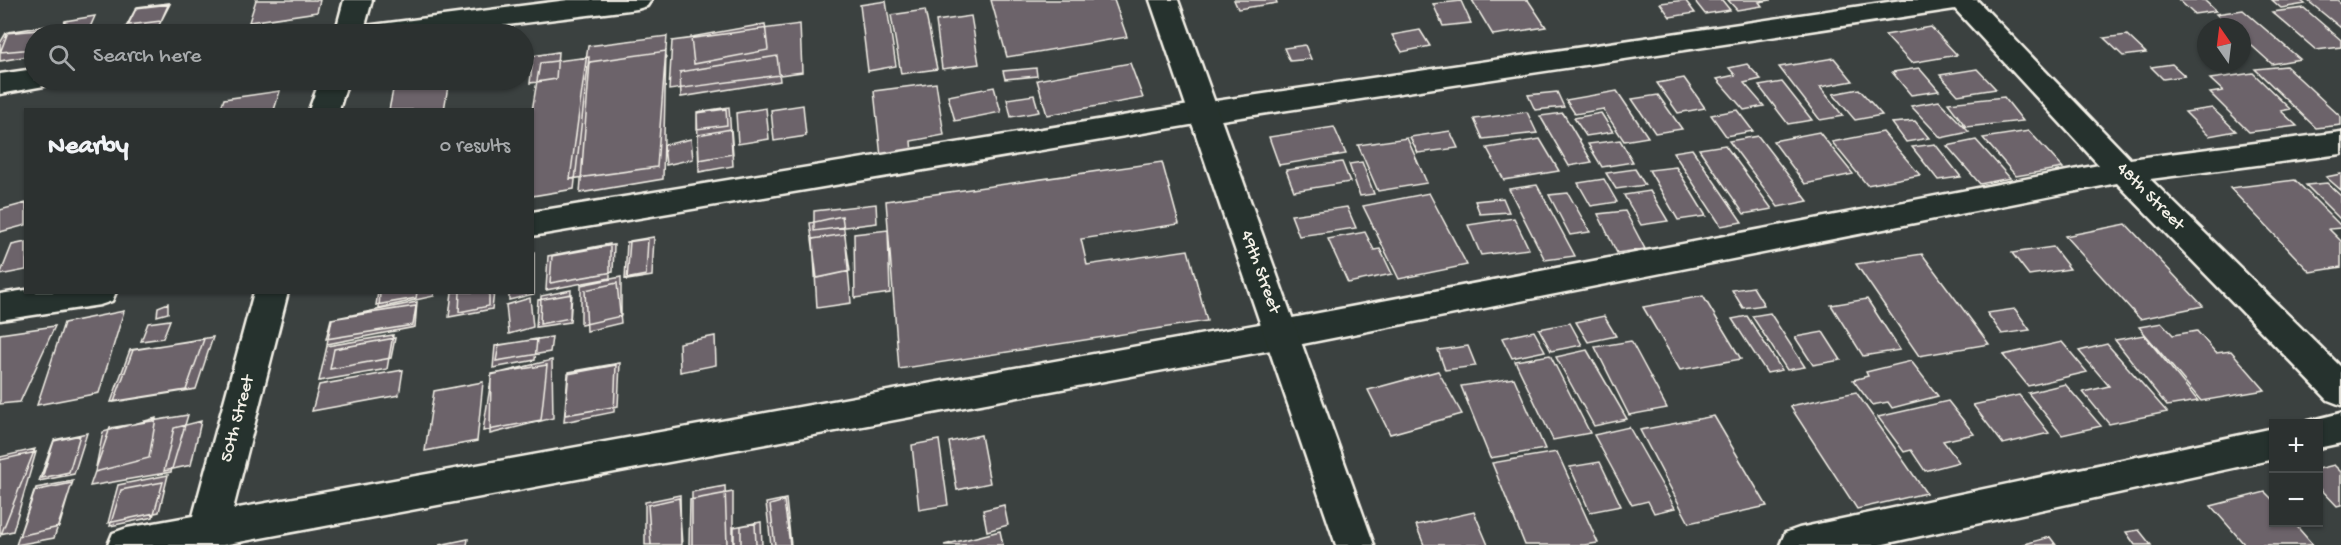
<!DOCTYPE html>
<meta charset="utf-8">
<style>
:root{--surface:#2c3130;--page:#343938;--text:#f1f3f6;--muted:#a6a9ab;--line:#484c4c}
body{margin:0;font-family:"Gochi Hand",sans-serif;background:var(--page);color:var(--text)}
.controls{position:absolute;right:18px;bottom:18px;display:grid;overflow:hidden;border-radius:0px;box-shadow:0 2px 4px #0004}
.controls button{width:54px;height:54px;display:grid;place-items:center;padding:0;border:0;border-bottom:2px solid var(--line);background:var(--surface);color:var(--text);font:30px sans-serif}
.compass{position:absolute;left:2197px;top:18px;width:54px;height:54px;border-radius:50%;background:var(--surface);box-shadow:0 2px 4px #0004;rotate:346deg}
.list{margin:0;padding:0;list-style:none}
h2{display:flex;justify-content:space-between;align-items:center;height:78px;margin:0;padding:0 24px;font-size:26px}
h2 small{font-size:20px;font-weight:400;color:var(--muted)}
.icon{flex:none;width:33px;height:33px;fill:none;stroke:currentColor;stroke-width:2;stroke-linecap:round;stroke-linejoin:round}
.map{position:relative;flex:none;width:2341px;height:545px;overflow:hidden}
.search{position:absolute;background:var(--surface);box-shadow:0 2px 4px #0004;left:24px;top:24px;width:510px;height:66px;display:flex;align-items:center;gap:15px;box-sizing:border-box;padding:0 21px;border-radius:33px;color:var(--muted);font-size:22px}
.panel{position:absolute;background:var(--surface);box-shadow:0 2px 4px #0004;left:24px;top:108px;width:510px;height:186px;border-radius:0px}
.map>svg:first-child{display:block}
</style>
<div class="map">
<svg width="2341" height="545" viewBox="0 0 2341 545">
<rect width="100%" height="100%" fill="#3b4140"/>
<filter id="ink" filterUnits="userSpaceOnUse"><feTurbulence type="fractalNoise" baseFrequency=".0167" numOctaves="2"/><feDisplacementMap in="SourceGraphic" scale="12" xChannelSelector="R" yChannelSelector="G"/><feConvolveMatrix kernelMatrix="1 2 1 2 8 2 1 2 1" color-interpolation-filters="sRGB"/></filter>
<g filter="url(#ink)">
<path fill="#6c636b" stroke="#f4f1e8" stroke-width="1.5" d="M256 0H320L317 12 249 22Z
M991 0H1114L1127 37 1007 57Z
M1234 0H1276L1277 3 1238 9Z
M1472 0H1528L1546 27 1493 35Z
M1685 0 1695 13 1670 17 1660 3Z
M1694 0H1722L1730 10 1705 14Z
M1728 0H1771L1759 2 1762 6 1737 10Z
M2179 0H2204L2216 11 2194 14Z
M2272 0H2300L2305 4 2281 8Z
M2307 0H2337L2341 3V28Z
M886 1 896 66 868 71 860 5Z
M1461 1 1471 23 1443 26 1433 4Z
M169 3 161 21 128 25 137 7Z
M170 4 159 25 125 29 136 8Z
M2304 8 2341 40V47L2316 50 2272 12Z
M925 10 937 69 901 74 891 15Z
M2243 10 2300 59 2272 64 2242 37V27H2230L2216 14Z
M95 16 87 34H59L65 21Z
M971 16 979 64 942 69 936 21Z
M765 24 768 50 694 64 691 37Z
M800 24 802 72 669 90 672 41Z
M47 26 43 34H34V55L0 61V53L8 32Z
M1931 27 1957 55 1911 63 1885 35Z
M50 29 46 34H34V49L0 52V43L6 33Z
M1420 30 1430 46 1402 52 1392 35Z
M2127 35 2146 53 2123 56 2104 38Z
M667 36 657 167 570 179 588 46Z
M1305 45 1311 59 1290 61 1284 48Z
M666 51 663 179 580 193 590 62Z
M558 52 556 79 530 83 533 56Z
M777 56 780 81 681 97 680 72Z
M589 57 574 189 532 196V111L540 63Z
M1834 58 1853 81 1820 87 1843 116 1820 120 1779 67Z
M1130 63 1143 98 1047 115 1037 80Z
M1747 64 1761 79 1744 83 1764 106 1744 110 1717 79 1735 75 1729 68Z
M2172 64 2185 76 2163 79 2151 67Z
M2286 66 2341 117V125L2316 128 2255 69Z
M1036 68 1037 76 1005 79 1003 71Z
M1919 68 1939 91 1911 95 1892 72Z
M1977 69 1996 89 1958 95 1940 75Z
M2253 73 2290 109 2281 111 2297 126 2249 132 2210 93 2223 91 2210 79Z
M1684 78 1705 108 1678 113 1657 83Z
M395 80H449L444 110H389Z
M1782 82 1812 120 1788 124 1759 86Z
M936 83 944 135 911 141 912 153 881 157 874 91Z
M994 87 1001 112 955 121 948 96Z
M1859 89 1882 115 1855 120 1833 94Z
M280 91 274 110H220L224 99Z
M1617 91 1648 137 1624 141 1603 109 1575 114 1566 100Z
M1557 92 1564 107 1535 110 1528 95Z
M1034 95 1039 112 1011 117 1007 99Z
M1658 95 1682 129 1655 133 1632 99Z
M2004 97 2023 121 1966 127 1948 103Z
M1939 101 1969 132 1941 138 1911 106Z
M803 105 806 136 774 141 771 110Z
M729 107 733 166 699 172 697 112Z
M766 108 769 139 738 144 736 113Z
M2212 108 2236 131 2209 136 2185 112Z
M726 109 727 125 697 129V113Z
M1737 110 1753 131 1726 136 1711 115Z
M1527 112 1537 133 1483 139 1474 119Z
M1563 113 1592 162 1569 166 1540 116Z
M1601 113 1613 132 1586 136 1574 118Z
M1915 121 1929 138 1906 142 1892 123Z
M1334 127 1346 154 1279 165 1269 137Z
M731 129 733 154 699 160 698 135Z
M1450 131 1458 148 1418 153 1410 137Z
M2029 131 2063 168 2016 176 1983 138Z
M1819 132 1853 174 1805 184 1773 141Z
M1883 132 1920 175 1867 185 1832 142Z
M1758 136 1808 201 1778 207 1729 141Z
M1407 138 1427 183 1378 191 1358 145Z
M691 139 693 159 666 165 664 145Z
M1540 139 1559 171 1504 180 1487 148Z
M1620 140 1633 162 1602 167 1588 144Z
M1976 140 2010 178 1980 184 1947 146Z
M1935 144 1961 177 1938 180 1912 147Z
M1725 145 1772 209 1744 214 1699 149Z
M1692 149 1742 222 1721 226 1673 152Z
M1162 162 1179 224 1081 239 1087 265 1188 250 1207 321 899 369 886 201Z
M1342 162 1350 182 1294 191 1286 170Z
M1362 162 1374 194 1360 196 1349 164Z
M1676 167 1706 216 1678 220 1649 170Z
M1635 169 1645 185 1616 189 1606 173Z
M2341 174V190L2326 177Z
M1604 179 1617 202 1591 206 1578 183Z
M2295 180 2341 226V228L2329 229 2341 241V267L2310 272 2230 188Z
M2327 183 2341 196V220L2306 185Z
M1537 185 1575 256 1545 260 1509 189Z
M1650 191 1668 221 1641 225 1624 195Z
M1429 193 1467 265 1399 279 1363 206Z
M1568 193 1590 232 1570 235 1549 195Z
M1503 198 1509 212 1480 214 1475 201Z
M26 203V225L0 232V210Z
M876 204 877 223 814 231V211Z
M1347 207 1356 228 1299 236 1291 215Z
M1625 211 1645 249 1617 253 1598 214Z
M842 216 850 271 817 278 810 223Z
M1514 218 1529 249 1481 255 1468 225Z
M2126 224 2203 306 2140 319 2065 236Z
M888 230 890 293 855 298 854 234Z
M1365 232 1374 250 1380 249 1392 274 1348 283 1328 239Z
M845 234 851 303 817 308 813 239Z
M654 237 652 276 627 280 630 241Z
M648 239 646 275 625 279 627 242Z
M26 242V270L0 275 12 245Z
M610 244V278L546 290 548 256Z
M614 245 613 272 550 283 552 256Z
M2053 247 2070 269 2029 275 2012 253Z
M532 252H534V294L509 300V292H532Z
M1922 254 1989 344 1919 356 1856 264Z
M621 277V316L581 325V285Z
M617 283 621 323 587 331 585 290Z
M1753 287 1764 305 1743 308 1732 290Z
M571 290 570 318 540 324 541 296Z
M378 292H417L416 298 376 305Z
M380 292H434V296L379 308Z
M452 292H494L492 309 449 317Z
M460 292H489V306L459 312Z
M572 294 570 322 536 327 538 300Z
M1703 296 1741 359 1680 370 1643 307Z
M530 298 533 327 509 334 506 305Z
M1867 299 1900 350 1863 356 1831 305Z
M417 302 415 327 327 344 332 319Z
M168 303V313L157 316 158 307Z
M416 306 413 325 326 339 331 319Z
M2015 309 2030 330 2002 334 1987 313Z
M124 311 99 393 37 405 64 323Z
M1770 313 1805 367 1787 370 1752 316Z
M1604 316 1616 336 1588 342 1576 322Z
M1747 316 1782 370 1767 373 1732 319Z
M170 320 163 338 141 341 148 323Z
M1570 323 1582 345 1551 351 1539 329Z
M2162 323 2173 335 2197 331 2216 353 2231 351 2265 390 2201 401 2139 327Z
M55 326 20 402 0 404V334Z
M1534 331 1545 351 1512 358 1502 338Z
M1823 332 1841 360 1813 365 1795 337Z
M393 335 387 369 319 381 327 346Z
M2144 335 2198 401 2167 406 2115 340Z
M715 336 716 365 680 372 679 343Z
M213 337 196 389 114 402 133 350Z
M552 337 550 352 496 361 499 345Z
M395 338 391 358 330 369 334 349Z
M204 339 186 390 111 402 130 350Z
M537 339 535 360 493 368 495 346Z
M1631 341 1667 408 1629 415 1595 347Z
M2062 342 2087 372 2028 386 2003 355Z
M2107 344 2167 412 2109 424 2083 392 2109 386 2079 351Z
M1468 346 1476 366 1445 370 1438 350Z
M1587 350 1627 419 1594 426 1556 357Z
M1550 355 1590 433 1553 440 1515 361Z
M552 360 553 418 490 434 491 375Z
M1911 361 1938 396 1892 408 1888 402 1872 405 1853 380 1868 376 1866 372Z
M620 363 618 406 565 415 569 372Z
M547 365 541 420 483 431 492 374Z
M616 365 614 412 564 422 568 374Z
M403 370 399 395 312 411 319 385Z
M1438 371 1462 414 1390 434 1368 390Z
M1514 378 1545 449 1490 458 1461 386Z
M483 382 477 441 425 451 434 391Z
M2065 384 2101 426 2062 435 2028 393Z
M1856 392 1926 493 1857 509 1790 406Z
M2019 395 2049 433 2003 444 1973 405Z
M1948 401 1974 434 1943 441 1959 462 1925 471 1911 450 1904 452 1878 417Z
M188 415 171 472 90 486 110 428Z
M1714 416 1767 506 1689 523 1640 430Z
M156 418 149 458 95 472 103 432Z
M201 421 191 465 164 471 174 428Z
M1629 427 1675 508 1654 513 1648 501 1632 505 1594 435Z
M87 433 74 474 39 481 54 440Z
M80 435 69 472 42 478 54 441Z
M981 435 990 483 957 490 949 442Z
M939 440 948 505 919 510 912 445Z
M35 449 0 537V457Z
M36 452 13 531 0 534V460Z
M1557 452 1598 543 1584 545H1525L1492 463Z
M1600 462 1621 506 1590 512 1570 467Z
M2334 465 2341 472V505L2337 506 2318 486V469Z
M168 475 159 512 108 523 118 485Z
M73 481 54 538 16 545 36 488Z
M163 482 153 517 110 526 121 490Z
M72 483 59 527 19 536 34 491Z
M725 486 727 545H692V492Z
M733 492V545H689L690 500Z
M2265 492 2274 501V522H2293L2313 545H2245L2211 506Z
M680 495 681 545H645V502Z
M679 498 682 545H651L648 505Z
M786 499 791 545H771L766 503Z
M784 501 790 545H775L770 505Z
M1004 505 1008 525 987 531 983 510Z
M1474 512 1488 545H1424L1416 525Z
M761 522 762 545H741V526Z
M755 523 756 545H734V527Z
M2139 530 2151 545H2135L2126 532Z
M1000 531 1003 545H944Z
M2050 537 2056 545H2021Z
M468 539 467 545H439Z"/>
<g fill="none" stroke-linecap="round" stroke-linejoin="round">
<g stroke="#f4f1e8" stroke-width="5">
<path id="street" d="M344 0H372L365 26 568 0H651L647 6 637 9 435 34H335Z
M1902 0H1977L2130 159 2341 132V154L2150 179 2341 367V405L2328 400 2117 183 1282 348 223 545H108L113 533 127 528 193 516 254 292H288L233 509 1282 320 2099 165 1955 9 1202 123 532 236V212L1202 103Z
M34 69V80H48L44 86 0 94V74Z
M320 80H348L339 110H309Z
M26 290V292H116L112 301 100 305 0 320V294Z
M2341 413V443L2318 448V424L2305 422Z
M2274 428V459L1879 545H1780L1785 533 1799 528Z"/>
</g>
<g stroke="#f4f1e8" stroke-width="5">
<path id="secondary" d="M1150 0H1178L1374 545H1336Z"/>
</g>
<use href="#street" fill="#26332d" fill-rule="evenodd"/>
<use href="#secondary" fill="#26332d" fill-rule="evenodd"/>
</g>
</g>
<g text-anchor="middle" dominant-baseline="central" stroke-width="4.5" stroke-linejoin="round" paint-order="stroke">
<g font-size="18" fill="#f4f1e8" stroke="#26332d">
<text transform="translate(2150 197) rotate(45)">48th Street</text>
<text transform="translate(1260 272) rotate(70)">49th Street</text>
<text transform="translate(238 419) rotate(-75)">50th Street</text>
</g>
</g>
</svg>
<div class="controls">
<button>+</button>
<button>−</button>
</div>
<svg class="compass" viewBox="-18 -18 36 36"><path d="M0-13l5 13h-10z" fill="#e53935"/><path d="M0 13l5-13h-10z" fill="#a6a9ab"/></svg>
<div class="search"><svg class="icon" aria-label="search" viewBox="0 0 24 24"><circle cx="10" cy="10" r="6"/><path d="M15 15l6 6"/></svg>Search here</div>
<section class="panel">
<h2>Nearby<small>0 results</small></h2>
<ul class="list">
</ul>
</section>
</div>
